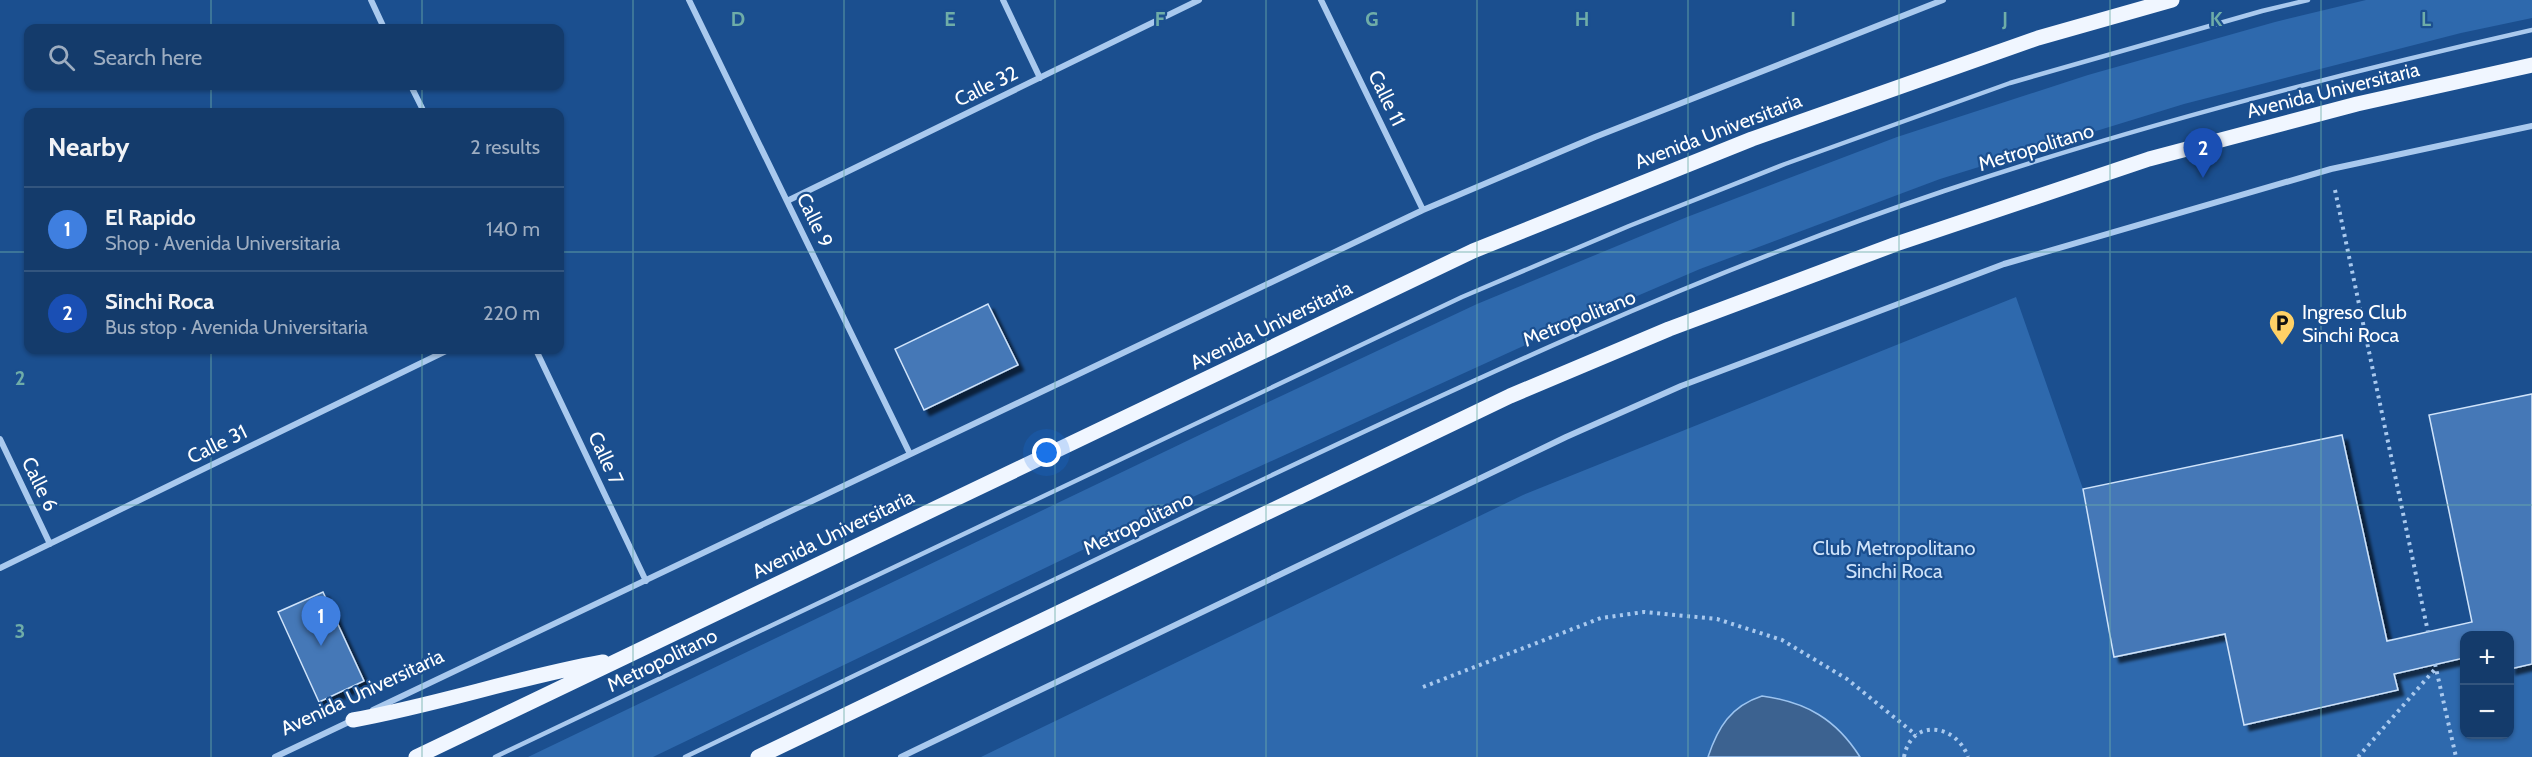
<!DOCTYPE html>
<meta charset="utf-8">
<style>
:root{--surface:#143b6b;--page:#1d4271;--text:#f1f3f6;--muted:#9dadc1;--line:#33557e;--accent:#ffd166}
body{margin:0;font-family:Cabin,sans-serif;background:var(--page);color:var(--text)}
.controls{position:absolute;right:18px;bottom:18px;display:grid;overflow:hidden;border-radius:12px;box-shadow:0 2px 4px #0004}
.controls button{width:54px;height:54px;display:grid;place-items:center;padding:0;border:0;border-bottom:2px solid var(--line);background:var(--surface);color:var(--text);font:30px sans-serif}
.you{position:absolute;left:1047px;top:453px;width:21px;height:21px;margin:-15px;border:4px solid #fff;border-radius:50%;background:#1a73e8;box-shadow:0 0 0 9px #1a73e833}
.badge{display:grid;place-items:center;width:39px;height:39px;border-radius:50%;background:var(--accent);color:#fff;font-size:20px;font-weight:700}
.pin{position:absolute;translate:-50% -50px;filter:drop-shadow(0 2px 3px #0008)}
.pin::after{content:'';position:absolute;top:32px;width:21px;height:18px;background:inherit;clip-path:polygon(0 0,100% 0,50% 100%)}
.list{margin:0;padding:0;list-style:none}
h2{display:flex;justify-content:space-between;align-items:center;height:78px;margin:0;padding:0 24px;font-size:26px}
h2 small{font-size:20px;font-weight:400;color:var(--muted)}
.list li{display:grid;grid-template-columns:39px 1fr auto;gap:18px;align-items:center;box-sizing:border-box;height:84px;padding:0 24px;border-top:2px solid var(--line)}
.list b{display:block;font-size:22px;white-space:nowrap}
.list p{margin:0;font-size:20px;white-space:nowrap;color:var(--muted)}
.list em{font-size:20px;font-style:normal;color:var(--muted)}
.icon{flex:none;width:33px;height:33px;fill:none;stroke:currentColor;stroke-width:2;stroke-linecap:round;stroke-linejoin:round}
.map{position:relative;flex:none;width:2532px;height:757px;overflow:hidden}
.search{position:absolute;background:var(--surface);box-shadow:0 2px 4px #0004;left:24px;top:24px;width:540px;height:66px;display:flex;align-items:center;gap:15px;box-sizing:border-box;padding:0 21px;border-radius:12px;color:var(--muted);font-size:22px}
.panel{position:absolute;background:var(--surface);box-shadow:0 2px 4px #0004;left:24px;top:108px;width:540px;height:246px;border-radius:12px}
.map>svg:first-child{display:block}
</style>
<div class="map">
<svg width="2532" height="757" viewBox="0 0 2532 757">
<defs>
<filter id="shadow"><feDropShadow dx="5.5" dy="5.5" stdDeviation="1.5" flood-color="#0009"/></filter>
</defs>
<rect width="100%" height="100%" fill="#1b4f8f"/>
<path fill="#2e69ad" d="M2366 0H2532V18L2461 33 2184 104 1940 179 1700 269 1558 330 1184 501 653 757H528L1264 404 1477 304 1687 217 1897 137 2088 75 2275 22Z
M2016 297 2083 489 2114 656 2225 634 2244 725 2397 690 2394 674 2464 658V734H2510V669L2532 664V757H981L1523 495Z"/>
<path fill="#3c6290" stroke="#9cc4f0" stroke-width="1.5" d="M1762 696C1806 702 1836 719 1860 757H1708C1718 727 1731 706 1762 696Z"/>
<path fill="#4478b7" stroke="#cfe3fa" stroke-width="1.5" filter="url(#shadow)" d="M988 304 1018 365 924 410 895 349Z
M2532 394V664L2510 669V636H2464V658L2394 674 2398 690 2244 725 2225 634 2114 657 2083 489 2342 435 2387 641 2472 622 2429 415Z
M323 592 364 681 319 702 278 612Z"/>
<g fill="none" stroke-linecap="round" stroke-linejoin="round">
<path stroke="#a9c9ee" stroke-width="4" stroke-dasharray="3 4.5" stroke-linecap="butt" d="M2335 190 2428 632
M2435 664 2456 757
M1423 687 1601 618 1644 612 1717 619 1782 640 1847 679 1916 735
M1904 757C1911 718 1956 723 1968 757
M2358 757 2436 668"/>
<path stroke="#a9c9ee" stroke-width="4.5" d="M495 757 1462 297 1629 226 1785 164 2010 83 2262 11 2308 0
M685 757C865 670 1046 584 1226 497 1461 385 1697 274 1944 191 2137 126 2333 75 2532 30"/>
<path stroke="#a9c9ee" stroke-width="6" d="M371 0 384 28
M689 0 910 454
M1003 0 1040 78
M1321 0 1423 210
M411 86 424 112
M787 201 1199 0
M536 350 646 581
M0 439 50 544
M0 568 448 350
M373 710 1423 210 1595 137 1943 0
M275 757 353 720
M901 757 1566 437 1681 386 2004 264 2331 169 2532 126"/>
<path stroke="#f0f6ff" stroke-width="15" d="M353 720C437 705 519 677 603 662
M416 757 1473 251 1752 139 2038 38 2172 0
M758 757 1510 396 1669 329 1896 244 2149 159 2357 104 2532 65"/>
</g>
<path fill="none" stroke="#6fada8" stroke-width="1.5" stroke-opacity="0.55" d="M211 0V28M422 0V28M633 0V757M844 0V757M1055 0V757M1266 0V757M1477 0V757M1688 0V757M1899 0V757M2110 0V757M2321 0V757M211 86V112M422 86V112M0 252H28M560 252H2532M211 350V757M422 350V757M0 505H2532"/>
<defs>
<g id="parking-pin" transform="scale(1.35)"><path d="M0 17L-7.5 6A9.5 9.5 0 1 1 7.5 6Z" fill="#ffd166" stroke="#1b4f8f"/><path d="M-3.5-5.5H1a3.5 3.5 0 0 1 0 7H-1V5.5H-3.5ZM-1-3.4V-.6H.8a1.4 1.4 0 0 0 0-2.8Z" fill="#111"/></g>
</defs>
<g fill-rule="evenodd">
<use href="#parking-pin" x="2282" y="323"/>
</g>
<g text-anchor="middle" dominant-baseline="central" stroke-width="4.5" stroke-linejoin="round" paint-order="stroke">
<g font-size="20" fill="#fff" stroke="#1b4f8f">
<text transform="translate(986 86) rotate(-26)">Calle 32</text>
<text transform="translate(2333 90) rotate(-14)">Avenida Universitaria</text>
<text transform="translate(1387 98) rotate(64)">Calle 11</text>
<text transform="translate(1718 131) rotate(-21)">Avenida Universitaria</text>
<text transform="translate(2036 147) rotate(-17)">Metropolitano</text>
<text transform="translate(815 220) rotate(64)">Calle 9</text>
<text transform="translate(1579 318) rotate(-22)">Metropolitano</text>
<text transform="translate(1271 325) rotate(-26)">Avenida Universitaria</text>
<text transform="translate(217 444) rotate(-26)">Calle 31</text>
<text transform="translate(606 458) rotate(65)">Calle 7</text>
<text transform="translate(40 484) rotate(64)">Calle 6</text>
<text transform="translate(1138 523) rotate(-26)">Metropolitano</text>
<text transform="translate(833 534) rotate(-26)">Avenida Universitaria</text>
<text transform="translate(662 660) rotate(-26)">Metropolitano</text>
<text transform="translate(362 692) rotate(-25)">Avenida Universitaria</text>
</g>
<g font-size="20" fill="#fff" stroke="#1b4f8f" text-anchor="start">
<text x="2302" y="312">Ingreso Club<tspan x="2302" dy="23">Sinchi Roca</tspan></text>
</g>
<g font-size="20" fill="#cfe3fa" stroke="#1b4f8f">
<text x="1894" y="548">Club Metropolitano<tspan x="1894" dy="23">Sinchi Roca</tspan></text>
</g>
</g>
<g font-size="20" text-anchor="middle" font-weight="bold" fill="#6fada8" stroke="#1b4f8f" stroke-width="4.5" stroke-linejoin="round" paint-order="stroke">
<text x="738" y="26">D</text>
<text x="950" y="26">E</text>
<text x="1160" y="26">F</text>
<text x="1372" y="26">G</text>
<text x="1582" y="26">H</text>
<text x="1793" y="26">I</text>
<text x="2005" y="26">J</text>
<text x="2216" y="26">K</text>
<text x="2426" y="26">L</text>
<text x="20" y="385">2</text>
<text x="20" y="638">3</text>
</g>
</svg>
<div class="controls">
<button>+</button>
<button>−</button>
</div>
<div class="you"></div>
<div class="pin badge" style="left:321px;top:646px;background:#3f7fe0">1</div>
<div class="pin badge" style="left:2203px;top:178px;background:#1a4fb4">2</div>
<div class="search"><svg class="icon" aria-label="search" viewBox="0 0 24 24"><circle cx="10" cy="10" r="6"/><path d="M15 15l6 6"/></svg>Search here</div>
<section class="panel">
<h2>Nearby<small>2 results</small></h2>
<ul class="list">
<li><span class="badge" style="background:#3f7fe0">1</span><div><b>El Rapido</b><p>Shop · Avenida Universitaria</p></div><em>140 m</em></li>
<li><span class="badge" style="background:#1a4fb4">2</span><div><b>Sinchi Roca</b><p>Bus stop · Avenida Universitaria</p></div><em>220 m</em></li>
</ul>
</section>
</div>
